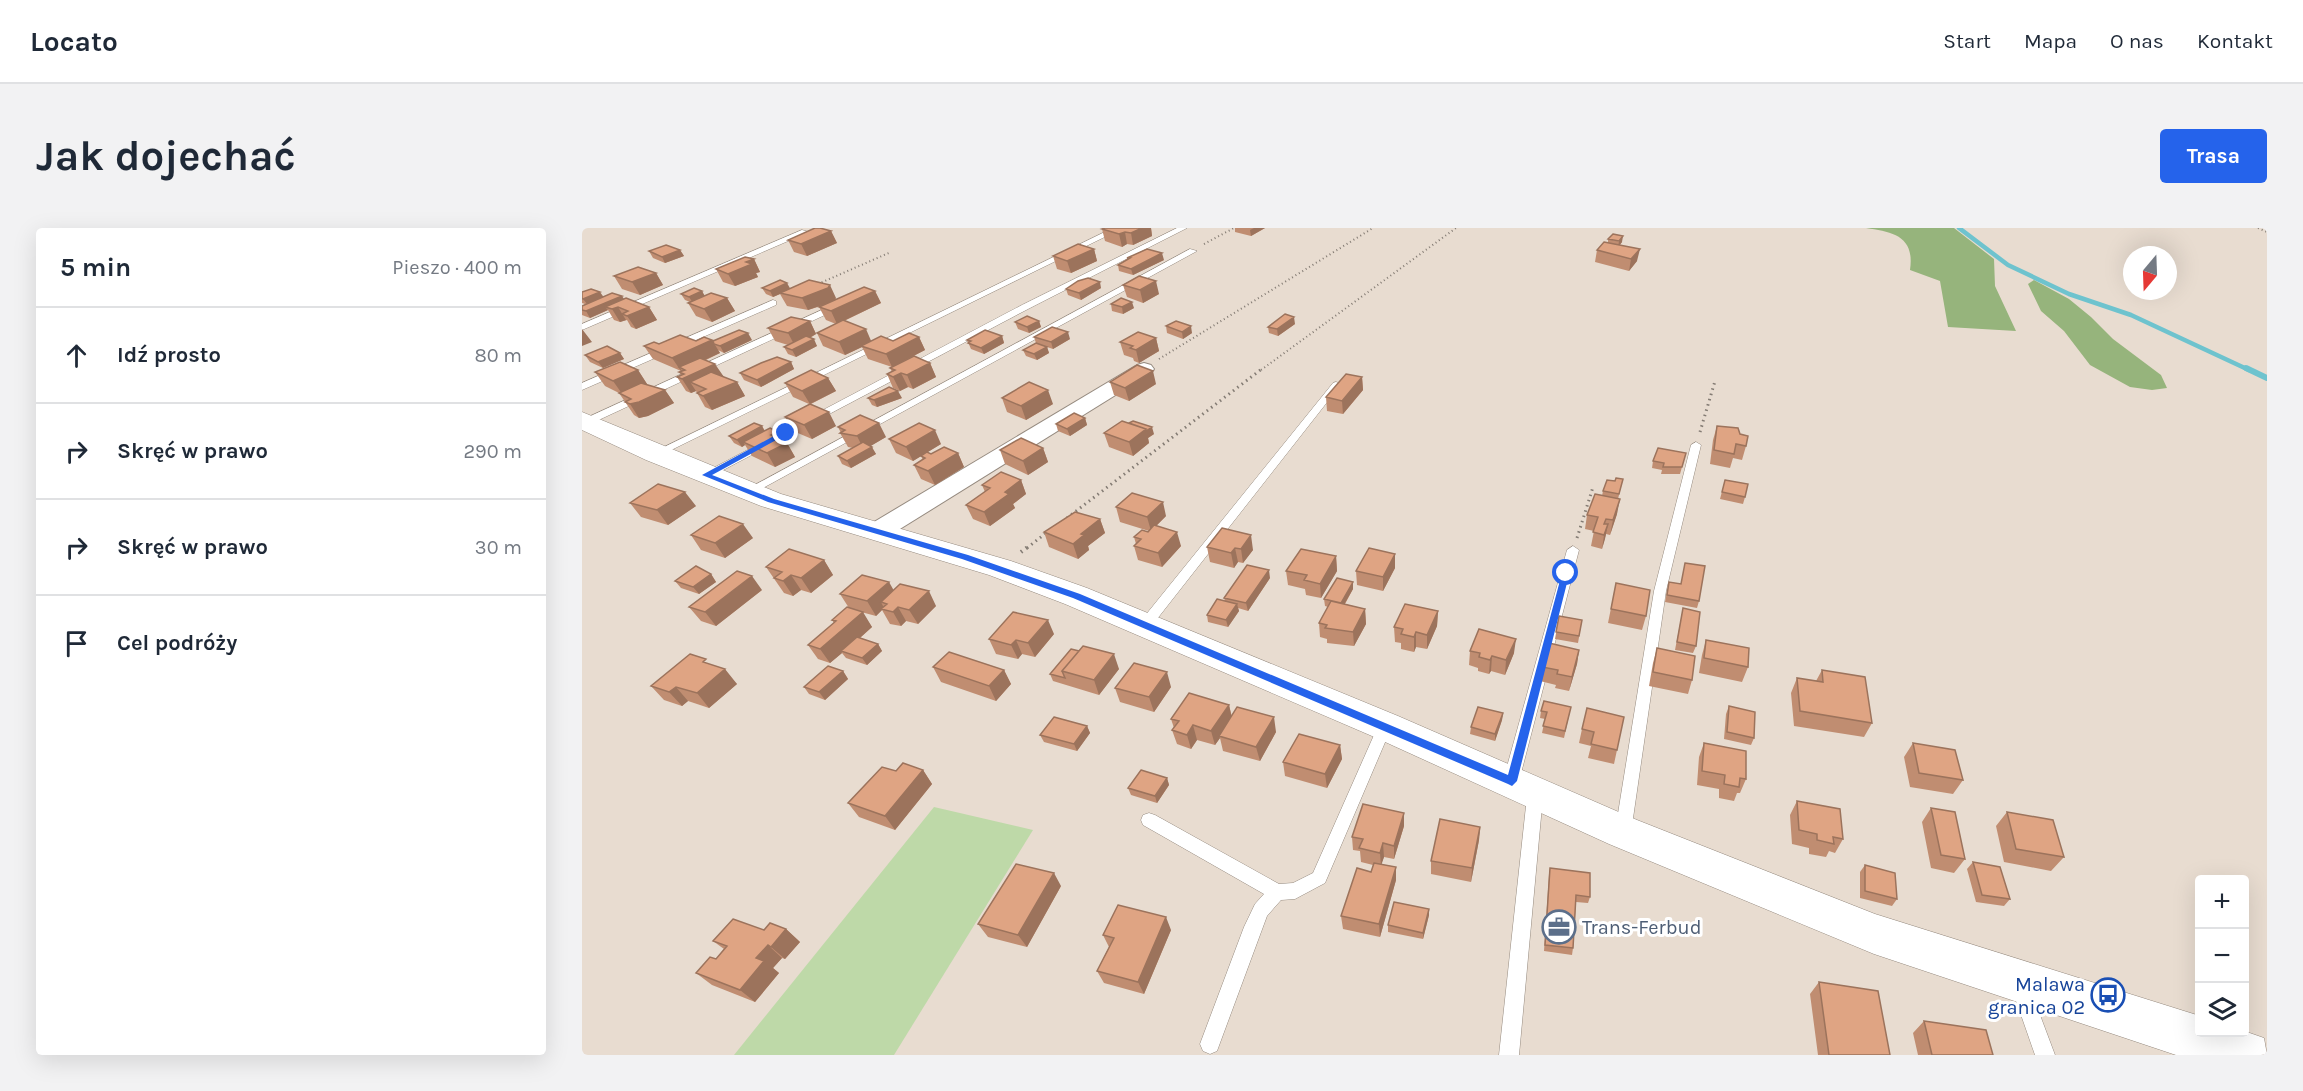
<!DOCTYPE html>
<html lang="pl">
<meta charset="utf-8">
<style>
:root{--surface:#fff;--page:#f2f2f3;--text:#1f2937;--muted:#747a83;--line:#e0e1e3;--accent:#2563eb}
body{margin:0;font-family:Karla,sans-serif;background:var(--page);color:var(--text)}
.controls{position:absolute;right:18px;bottom:18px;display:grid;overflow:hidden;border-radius:6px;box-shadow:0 6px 24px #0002}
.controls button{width:54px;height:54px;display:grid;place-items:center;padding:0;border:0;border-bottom:2px solid var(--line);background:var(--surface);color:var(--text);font:30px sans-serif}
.compass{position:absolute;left:1541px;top:18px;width:54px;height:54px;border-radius:50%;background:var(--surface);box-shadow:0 6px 24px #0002;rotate:199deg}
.stop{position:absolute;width:18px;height:18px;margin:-14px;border:4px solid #2563eb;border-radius:50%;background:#fff}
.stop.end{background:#2563eb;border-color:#fff;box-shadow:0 2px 6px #0008}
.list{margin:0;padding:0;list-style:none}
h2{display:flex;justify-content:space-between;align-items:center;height:78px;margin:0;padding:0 24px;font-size:26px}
h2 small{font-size:20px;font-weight:400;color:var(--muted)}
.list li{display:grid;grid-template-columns:39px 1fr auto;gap:18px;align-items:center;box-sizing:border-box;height:96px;padding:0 24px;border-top:2px solid var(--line)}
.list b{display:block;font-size:22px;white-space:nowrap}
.list em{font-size:20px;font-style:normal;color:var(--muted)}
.icon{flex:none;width:33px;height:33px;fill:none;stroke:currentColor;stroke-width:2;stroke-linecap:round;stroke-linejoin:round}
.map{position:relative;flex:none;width:1685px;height:827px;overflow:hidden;border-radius:6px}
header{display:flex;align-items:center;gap:36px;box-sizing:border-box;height:84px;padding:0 30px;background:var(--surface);border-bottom:2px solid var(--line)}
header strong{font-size:28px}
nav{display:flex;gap:33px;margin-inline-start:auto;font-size:21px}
.intro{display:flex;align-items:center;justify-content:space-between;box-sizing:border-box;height:144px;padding:0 36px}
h1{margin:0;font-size:42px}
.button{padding:15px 27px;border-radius:6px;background:var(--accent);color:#fff;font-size:21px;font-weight:700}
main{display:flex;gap:36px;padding:0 36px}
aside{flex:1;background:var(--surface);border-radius:6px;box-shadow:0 6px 24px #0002}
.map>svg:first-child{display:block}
</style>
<header>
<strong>Locato</strong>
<nav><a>Start</a><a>Mapa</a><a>O nas</a><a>Kontakt</a></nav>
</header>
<div class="intro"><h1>Jak dojechać</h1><a class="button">Trasa</a></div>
<main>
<aside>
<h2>5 min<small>Pieszo · 400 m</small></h2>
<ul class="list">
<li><svg class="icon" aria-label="ahead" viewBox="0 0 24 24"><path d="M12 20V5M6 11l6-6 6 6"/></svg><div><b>Idź prosto</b></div><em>80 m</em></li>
<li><svg class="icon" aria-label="right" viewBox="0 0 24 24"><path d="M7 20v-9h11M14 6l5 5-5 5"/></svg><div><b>Skręć w prawo</b></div><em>290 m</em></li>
<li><svg class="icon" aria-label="right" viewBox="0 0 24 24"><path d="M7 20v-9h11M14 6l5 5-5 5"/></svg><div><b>Skręć w prawo</b></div><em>30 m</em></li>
<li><svg class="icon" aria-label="arrive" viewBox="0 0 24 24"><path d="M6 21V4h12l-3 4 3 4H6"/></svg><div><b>Cel podróży</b></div></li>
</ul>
</aside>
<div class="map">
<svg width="1685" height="827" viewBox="0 0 1685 827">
<rect width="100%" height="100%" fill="#e8dcd0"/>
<path fill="#bed9a8" d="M352 579 451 602 312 827H152Z"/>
<path fill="#96b47c" d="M1284 0H1372L1412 31 1413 58 1434 103 1366 99 1358 53 1328 42C1333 8 1311 4 1284 0Z
M1452 52 1487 71 1509 89 1531 111 1579 147 1585 160 1570 162 1548 159 1508 137 1482 103 1459 83 1446 56Z"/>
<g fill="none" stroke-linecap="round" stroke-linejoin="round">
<path stroke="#6ec3ce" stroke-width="4.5" d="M1377 0 1426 37 1487 66 1549 87 1667 142"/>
<path stroke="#6ec3ce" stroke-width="6" d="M1664 140 1685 150"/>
<g stroke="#958a7f" stroke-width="1">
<path id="service" d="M531 0H541L77 228H69L68 226Z
M595 0H605L446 81 128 249 124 250 118 247 440 77Z
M220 2 227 4 0 102V96Z
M608 21 615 23 170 266H162L160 264Z
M191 72 194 73V77L0 162V155Z
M255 75 259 78 258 80 8 196H0V192Z
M754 154 757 155V159L568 400H558L556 397 558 394 751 155Z
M1114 214 1119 217 1084 363 1049 604 1047 609 1041 611 1035 609 1033 604 1072 363 1109 217Z
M991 318 997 322 937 553 934 558 929 559 924 558 921 553 985 322Z
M803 492 808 494 810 498 743 655 713 671 699 672 685 688 635 823 628 826 621 823 618 816 662 699 673 676 682 666 561 597 559 592 561 587 567 585 573 587 697 656 711 655 731 645 796 498 798 494Z
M958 559 964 561 966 566 960 578 937 827H917L944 578 952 561Z
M1439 752 1446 755 1473 827H1453L1430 761 1432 755Z"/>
</g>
<g stroke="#958a7f" stroke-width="2">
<path id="minor" d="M562 135 569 137 572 141 569 145 305 309 296 311 287 309 283 303 287 297 555 137Z"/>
</g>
<g stroke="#958a7f" stroke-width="1">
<path id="tertiary" d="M0 184 199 266 429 333 505 360 816 488 1055 592 1293 686 1618 788V804L1662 803 1682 810 1685 827H1594L1292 726 1027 616 790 508 483 376 407 347 179 278 64 232 0 202Z"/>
</g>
<path stroke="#837b73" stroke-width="2" stroke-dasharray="1 3" stroke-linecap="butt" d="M1676 0 1685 4
M622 16 652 0
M236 56 309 24
M577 131 791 0
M679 142 874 0"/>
<path stroke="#837b73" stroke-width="3" stroke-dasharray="1.5 4" stroke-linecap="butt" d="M1118 204 1133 153
M485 290 681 140
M995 310 1011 259
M445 320 464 305"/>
<path stroke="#837b73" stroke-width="4" stroke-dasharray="1.5 4.5" stroke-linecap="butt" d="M439 324 447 318"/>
<use href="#service" fill="#fff" fill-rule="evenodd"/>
<use href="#minor" fill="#fff" fill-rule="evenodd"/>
<use href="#tertiary" fill="#fff" fill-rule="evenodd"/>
</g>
<path fill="#c08d71" d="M523 0H569L570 8 551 17 545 16 540 19 523 13 520 1Z
M653 0H683L669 8 653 4Z
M249 3 255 15 225 28 212 24 206 12Z
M1026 11 1040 14 1038 17 1055 33 1047 43 1013 34 1015 22 1026 15Z
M512 21 515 33 489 45 475 41 471 28Z
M98 22 102 28 83 35 71 30 67 23Z
M545 30 582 32 551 47 537 43 536 37 546 31Z
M172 31 178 44 174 45 176 49 153 58 141 54 134 41Z
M74 45 81 57 58 67 40 61 32 48Z
M541 57 577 66 561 75 545 69Z
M180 60H208L254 70 252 72 293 63 299 75 262 93 289 113H311L337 109 343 122 310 139 286 131 280 119 263 127 241 118 235 105 254 96 244 92 237 79 245 76 226 82 205 78 198 66 191 69 184 66Z
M519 60 499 72 486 67 484 61Z
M120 63 122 68 145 70 153 83 130 94 114 88 106 75 108 74 103 72 99 66Z
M0 64 21 69 42 71 67 79 75 92 54 101 49 99 45 92 38 94 32 92 26 82 8 90 0 87V78L3 76 0 75Z
M529 76 552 80 541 86 530 83Z
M228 93 234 106 228 110 235 118 214 129 206 126 202 119 206 117 193 113 186 100Z
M457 93 459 99 447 105 436 101 433 94Z
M713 96 696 108 687 105 686 99Z
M584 98 610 105 601 111 585 105Z
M420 108 422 115 402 126 389 121 385 112Z
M452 109 488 111 471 121 465 119 467 125 455 132 444 128 441 122 454 115Z
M574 110 577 123 557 135 552 133 551 130 542 127 538 114Z
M130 112 131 113 170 112 142 125 136 122 138 125 124 132 142 149 155 154 163 168 130 182 123 179 114 163 109 165 104 163 95 149 99 147 97 144 99 143 71 131 62 118 77 116Z
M38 125 42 131 21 140 8 134 3 127Z
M209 134 212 141 179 159 162 152 158 145Z
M348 135 354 149 331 161 326 159 318 163 311 160 305 146 310 144 308 140Z
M56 142 65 156 63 157 83 162 92 175 66 188 57 190 52 187 37 165 23 158 13 144Z
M780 149 781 162 761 186 745 183 744 169Z
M246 150 254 163 229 176 254 198 230 211 211 203 203 189 227 176 211 169 203 155Z
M528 154 574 156 547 173 532 167Z
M286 170H320L295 179 290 177Z
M420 170 471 176 444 192 425 184Z
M503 190 505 197 488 208 476 203 474 196Z
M180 198 183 203 205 215 213 229 193 239 170 228 163 217 160 219 152 215 147 208Z
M1135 198 1158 206 1164 218 1160 232 1151 230 1148 240 1128 236 1131 212Z
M256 199 304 209 288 218 294 226 269 240 260 236 256 228 271 220 266 219 258 205H259Z
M522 205 572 206 566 210 567 215 551 228 527 219Z
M307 211 359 216 331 233 314 225Z
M461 220 466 234 446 247 423 236 418 222Z
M376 225 382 239 353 257 339 251 332 237 341 232 339 228 349 226Z
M1104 225 1098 246H1079L1080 242 1070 240 1071 233Z
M1041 251 1036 271 1035 286 1028 307 1024 306 1020 321 1009 318 1012 303 1003 301 1005 287 1020 268 1021 263 1033 253Z
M439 252 444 266 431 276 433 280 408 298 391 291 384 277 403 264 400 257Z
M1143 252 1163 269 1161 276 1138 271Z
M48 275 114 278 86 297 59 289Z
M534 279 584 288 574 298 599 318 580 339 556 332 552 318 554 316 552 309 567 303 538 294Z
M518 291 523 305 506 318 507 322 496 331 467 319 462 304Z
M640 300 671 322 661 335 656 334 652 340 628 334 625 319Z
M109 307 171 310 143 330 119 322Z
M813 326V340L801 363 775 357 774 343Z
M754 328 755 343 739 370 724 367 723 361 706 357 704 343Z
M242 332 251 347 229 365 219 362 211 368 202 365 184 339Z
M1103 335 1117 373 1115 380 1083 374 1087 354 1099 356Z
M129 346 134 354 117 366 99 360 93 353Z
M688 350 666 383 656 380 657 383 646 399 626 394 625 387 643 373 642 370Z
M771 354V361L763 376 783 381 784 396 772 418 745 415V411L738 409 737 395 746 379 743 378 742 371Z
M1034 355 1064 388 1060 402 1026 395Z
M180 362 134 398 119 393 107 379Z
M312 362 354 378 336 396 324 393 319 398 308 396 300 382 294 388 279 384 290 399 278 410 296 416 300 423 285 437 264 430 260 425 248 435 236 431 226 417 252 395 250 392 267 380 258 366Z
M1101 380 1114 418 1111 425 1093 422Z
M856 383 855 398 845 421 834 419 832 424 819 421V415L813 414 812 399Z
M977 388 1000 392 996 415 973 411Z
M472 406 453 429 440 426 436 431 414 426 407 411Z
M1124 412 1166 439 1160 454 1117 445 1120 427Z
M1075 420 1110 452 1106 466 1067 458 1071 435Z
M489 421 537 441 517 467 471 453 468 446Z
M997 422 995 436 987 463 973 460 974 457 958 453 960 439Z
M888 423 932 425 923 447 909 443 907 446 896 443V440L887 437Z
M129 437 155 456 127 480 106 473 100 478 82 472 69 458Z
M351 439 422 442 429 456 414 473 359 454Z
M1240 442 1290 495 1282 509 1212 498 1209 465 1215 450 1234 453Z
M261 443 266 451 243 472 227 466 222 459Z
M589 459 572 484 538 474 533 460Z
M647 477 650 489 694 504 678 533 641 523 638 510 633 517 615 512 609 521 595 516 590 502 592 500 589 491Z
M1147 478 1172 510 1169 517 1142 511 1144 486Z
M989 479 982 510 960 505 963 491 958 490 959 483Z
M921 485 920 492 913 513 888 506 889 499Z
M1042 489 1032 536 1006 530 1009 518 997 515 1000 501Z
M505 498 508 505 495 523 462 514 458 507Z
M1122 515 1164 551 1158 565H1155L1152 573 1137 570V561L1115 557 1117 529Z
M1331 515 1381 552 1371 566 1328 559 1322 529Z
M758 517 760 531 745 560 703 548 701 534Z
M341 542 350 556 313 602 277 589 266 575 314 543Z
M585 550 587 557 575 575 549 567 546 560Z
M1215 573 1261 611 1253 625 1247 623 1244 629 1227 626V620L1210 616 1208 587Z
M1349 580 1383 631 1372 645 1349 640 1340 594Z
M1425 584 1482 629 1469 643 1422 634 1414 598Z
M822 598 812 631 802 629 799 636 814 652 798 709 761 701 759 688 789 644 791 637 779 634 778 623 771 622 770 609Z
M898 599 897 612 889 654 849 646V633Z
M1391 634 1428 671 1422 678 1394 674 1385 641Z
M1283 637 1315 671 1310 678 1278 670V644Z
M968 640 1008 669 1006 675 994 674 991 720 990 727 962 723 967 646Z
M479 658 445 719 406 709 396 696Z
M847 681V687L841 711 806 704V697Z
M204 701 218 714 203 731 200 730 191 740 197 745 173 774 130 757 114 745 134 731 142 721 131 713 182 702Z
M589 702 562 766 522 755 515 743 527 719 521 707Z
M1237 754 1308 827H1236L1228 766Z
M1342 793 1411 827H1336L1331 805Z"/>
<path fill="#9c735c" d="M560 0H569L570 8 551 17 549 5Z
M672 0H683L669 8 668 2Z
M249 3 255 15 225 28 219 16Z
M543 4 545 16 540 19 537 6Z
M1041 8 1040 14 1036 19 1037 13Z
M512 21 515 33 489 45 485 33Z
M1058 21 1055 33 1047 43 1049 31Z
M98 22 102 28 83 35 80 29Z
M580 25 582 32 551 47 549 41Z
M172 31 178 44 174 45 176 49 153 58 146 46 164 34Z
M74 45 81 57 58 67 50 54Z
M574 53 577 66 561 75 558 62Z
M518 54 519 60 499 72 497 65Z
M205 55 209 62 198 65V66L191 69 188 63Z
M248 57 254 70 252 73 226 82 220 70Z
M120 63 124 70 111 75 107 69Z
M293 63 299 75 255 96 249 83Z
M18 64 23 71 6 77 1 71Z
M40 68 44 74 23 79 26 82 8 90 4 83Z
M145 70 153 83 130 94 122 81Z
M550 74 552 80 541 86 540 79Z
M36 79 44 92 38 94 30 81Z
M67 79 75 92 54 101 45 88Z
M712 89 713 96 696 108 695 101Z
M228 93 234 106 213 118 206 105Z
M457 93 459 99 447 105 445 99Z
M609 98 610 105 601 111 600 104Z
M0 101 10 114 0 118Z
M284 101 290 115 279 118 280 119 263 127 257 114Z
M486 104 488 111 471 121 469 114Z
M166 105 170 112 142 125 138 118Z
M420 108 422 115 402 126 399 120Z
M337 109 343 122 310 139 304 126Z
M574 110 577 123 557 135 554 122Z
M232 111 235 118 214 129 210 122Z
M130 112 138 125 103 141 97 139 100 143H99L90 130Z
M465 119 467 125 455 132 452 126Z
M38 125 42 131 21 140 16 134Z
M209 134 212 141 179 159 175 152Z
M348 135 354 149 331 161 325 147Z
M133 136 142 149 108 154 114 163 109 165 100 151Z
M56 142 65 156 41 167 31 153Z
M571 143 574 156 547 173 543 160Z
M319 145 326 159 318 163 311 149Z
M780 149 781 162 761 186 760 173Z
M246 150 254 163 228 176 220 163Z
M155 154 163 168 130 182 121 168Z
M83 162 92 175 66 188 57 190 48 176Z
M466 162 471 176 444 192 439 178Z
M316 163 320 170 295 179 292 172Z
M247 184 254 198 230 211 222 197Z
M503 190 505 197 488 208 485 201Z
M297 195 304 209 282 222 275 208Z
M180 198 184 206 161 214 163 217 160 219 155 212Z
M570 199 572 206 566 210 567 215 551 228 547 214 564 201Z
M353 202 359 216 331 233 324 219Z
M196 204 203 216 205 215 213 229 193 239 185 225 189 207Z
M290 219 294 226 269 240 265 233Z
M461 220 466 234 446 247 441 233Z
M376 225 382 239 353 257 346 243Z
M439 252 444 266 431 276 433 280 408 298 402 284 423 264Z
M103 264 114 278 86 297 75 282Z
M1038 271 1035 286 1028 307 1031 292Z
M581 274 584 288 569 303 565 289Z
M518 291 523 305 506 318 507 322 496 331 491 316 499 306Z
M161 296 171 310 143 330 133 315Z
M1026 296 1023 311 1020 321 1022 307Z
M595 304 599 318 580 339 576 325Z
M669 307 671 322 661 335 659 321Z
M653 320 656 334 652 340 649 325Z
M813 326V340L801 363V349Z
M754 328 755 343 739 370 738 356Z
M242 332 251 347 229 365 219 350Z
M687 342 688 350 666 383 664 375Z
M129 346 134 354 117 366 111 359Z
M209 347 219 362 211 368 201 353Z
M170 348 180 362 134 398 123 384Z
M307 354 315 368 305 376 299 374 302 380 294 388 285 373Z
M771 354V361L759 382V375Z
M347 363 354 378 336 396 327 382Z
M655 376 657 383 646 399 644 392Z
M316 379 324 393 319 398 311 384Z
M783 381 784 396 772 418 771 404Z
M856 383 855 398 845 421V407Z
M281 384 290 399 262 424 259 423 260 425 248 435 238 421Z
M466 392 472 406 453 429 446 415Z
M834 404V419L832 424V409Z
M934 411 932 425 923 447 924 432Z
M434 412 440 426 436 431 429 417Z
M296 416 300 423 285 437 280 430Z
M997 422 995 436 987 463 990 449Z
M532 426 537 441 517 467 512 452Z
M910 428 909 443 907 446 908 432Z
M143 441 155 456 127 480 115 465Z
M422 442 429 456 414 473 407 458Z
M261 443 266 451 243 472 237 464Z
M585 444 589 459 572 484 567 469Z
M94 459 106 473 100 478 87 464Z
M647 477 650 491 637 508 638 510 633 517 629 503Z
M921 485 920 492 913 513V506Z
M692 489 694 504 678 533 674 519Z
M611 497 615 512 609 521 605 507Z
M505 498 508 505 495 523 492 516Z
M758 517 760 531 745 560 743 546Z
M341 542 350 556 313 602 303 588Z
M585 550 587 557 575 575 573 568Z
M822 585V598L812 631V618Z
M898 599 897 612 889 654 890 640Z
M801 615 802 629 799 638 798 625Z
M814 639V652L798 709 797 696Z
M472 645 479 658 445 719 436 707Z
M847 681V687L841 711V705Z
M584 689 589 702 562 766 556 754Z
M204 701 218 714 203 731 189 719Z
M186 717 200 730 191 740 197 745 173 774 158 762 174 730Z"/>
<path fill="#dfa483" stroke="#9c735c" stroke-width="1.5" d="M233 0H238L249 3 219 16 206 12Z
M523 0H560L549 5 543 4 537 6 520 1Z
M1031 6 1041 8 1037 13 1026 11Z
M1022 14 1058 21 1049 31 1015 22Z
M496 16 512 21 485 33 471 28Z
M84 17 98 22 80 29 67 23Z
M565 21 580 25 549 41 536 37 548 30H545Z
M163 29 172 31 164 34 170 36 146 46 134 41Z
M56 39 74 45 50 54 32 48Z
M557 48 574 53 558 62 541 57Z
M506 50 518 54 497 65 484 61 496 53Z
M198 52 205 55 188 63 180 60Z
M227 52 248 57 246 60 220 70 198 65Z
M282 59 293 63 249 83 237 79Z
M112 60 120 63 107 69 99 66Z
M9 61 18 64 1 71 0 70V64Z
M30 65 40 68 4 83 0 82V78Z
M129 65 145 70 122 81 106 75Z
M44 70 67 79 45 88 40 86 46 83 36 79 30 81 23 79Z
M539 70 550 74 540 79 529 76Z
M703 86 712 89 695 101 686 99Z
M445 88 457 93 445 99 433 94Z
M209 89 228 93 206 105 186 100Z
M261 92 284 101 257 114 235 105Z
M594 93 609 98 600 104 584 98Z
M470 99 486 104 469 114 452 109Z
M157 102 166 105 138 118 132 116 131 113Z
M403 102 420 108 399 120 386 115 389 113 385 112Z
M556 104 574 110 554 122 548 120 551 118 538 114Z
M327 105 337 109 304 126 279 118 299 108 311 113Z
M98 107 114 113 122 109 130 112 90 130 62 118 72 114 77 116Z
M224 108 232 111 210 122 202 119Z
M454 115 465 119 452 126 441 122Z
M25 118 38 125 16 134 3 127Z
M332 128 348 135 325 147 319 145 311 149 305 146 313 142 308 140Z
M195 129 209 134 175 152 158 145 179 135Z
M118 130 133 136 100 151 95 149 102 146 97 144 103 142 97 139Z
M38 134 56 142 31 153 13 144Z
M555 137 571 143 543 160 528 154Z
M229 142 246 150 220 163 203 155Z
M129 144 155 154 121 168 115 165 124 161 108 154Z
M764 146 780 149 760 173 744 169Z
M447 154 466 162 439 178 420 170Z
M59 155 83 162 57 174 48 176 43 174 49 171 37 165Z
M307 159 316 163 292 172 286 170Z
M228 176 247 184 222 197 203 189Z
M492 185 503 190 485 201 474 196Z
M278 187 297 195 275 208 258 205 263 202 256 199Z
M540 193 564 201 547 214 522 205Z
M551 193 570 199 564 203V201L547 195Z
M172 195 180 198 155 212 147 208Z
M337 195 353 202 324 219 307 211Z
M1135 198 1156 200 1158 206 1166 208 1164 218 1154 216 1152 226 1132 222Z
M188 200 196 204 189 207 205 215 185 225 161 214Z
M439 210 461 220 441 233 418 222Z
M281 214 290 219 265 233 256 228Z
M362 219 376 225 346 243 332 237 343 230 339 228 345 224 349 226Z
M1076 220 1104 225 1100 239H1081L1082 235 1071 233Z
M419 244 439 252 423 264 427 266 402 284 384 277 408 260 400 257Z
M1034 250 1041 251 1037 266 1021 263 1025 252 1033 253Z
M1143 252 1166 256 1163 269 1140 264Z
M76 256 103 264 75 282 48 275Z
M550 265 581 274 565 289 534 279Z
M1013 266 1038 271 1031 292 1024 291 1022 296H1026L1022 307 1011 304 1016 289 1005 287Z
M493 284 518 291 499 306 502 307 491 316 462 304Z
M137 288 161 296 133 315 109 307Z
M572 297 595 304 576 325 552 318 559 311 552 309 560 302 566 304Z
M640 300 669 307 659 321 653 320 649 325 625 319Z
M787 320 813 326 801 349 774 343Z
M207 321 242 332 219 350 209 347 201 353 192 350 200 344 184 339Z
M719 321 754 328 738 356 722 352 725 347 704 343Z
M1103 335 1123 338 1117 373 1085 367 1087 354 1099 356Z
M665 337 687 342 664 375 642 370Z
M114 338 129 346 111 359 93 353Z
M155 343 170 348 123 384 107 379Z
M280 347 307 354 285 373 258 366Z
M755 350 771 354 759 375 742 371Z
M1034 355 1068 362 1064 388 1029 381Z
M318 356 347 363 327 382 316 379 311 384 299 381 305 376 299 374Z
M635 371 655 376 644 392 625 387Z
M749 373 783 381 771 404 743 400 745 397 737 395Z
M823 376 856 383 845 407 834 404 832 409 819 406 821 401 812 399Z
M265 379 281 384 238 421 226 417 254 393 250 392Z
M1101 380 1118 384 1114 418 1095 414Z
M431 384 466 392 446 415 434 412 429 417 407 411Z
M977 388 1000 392 997 408 974 404Z
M897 401 934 411 924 432 910 428 908 432 897 429 898 425 888 423Z
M275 409 296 416 280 430 259 423Z
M1124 412 1167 420 1166 439 1122 430Z
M967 415 997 422 990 449 975 446 976 442 960 439Z
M501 418 532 426 512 452 480 443Z
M1075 420 1113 428 1110 452 1071 444Z
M489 421 497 423 480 443 483 450 468 446Z
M367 424 422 442 407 458 351 439Z
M108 426 124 431 121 434 143 441 115 465 94 459 87 464 69 458Z
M552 435 585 444 567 469 533 460Z
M246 438 261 443 237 464 222 459Z
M1240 442 1283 449 1290 495 1218 483 1215 450 1241 454Z
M607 465 647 477 629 503 611 497 605 507 590 502 597 493 589 491Z
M962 473 989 479 983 503 961 498 965 484 959 483Z
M1147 478 1173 484 1172 510 1145 504Z
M655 479 692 489 674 519 637 508Z
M896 479 921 485 913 506 889 499Z
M1005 480 1042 489 1035 522 1009 516 1012 504 1000 501Z
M472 489 505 498 492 516 458 507Z
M717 506 758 517 743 546 701 534Z
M1122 515 1164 523V551L1158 550 1157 559 1142 556 1143 547 1120 543Z
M1331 515 1373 522 1381 552 1337 545Z
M321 535 341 542 303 588 266 575 300 539 314 543Z
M559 542 585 550 573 568 546 560Z
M1215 573 1258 581 1261 611 1251 609 1252 616 1235 612V606L1217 602Z
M781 576 822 585 812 618 801 615 798 625 777 620 781 611 770 609Z
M1349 580 1373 584 1383 631 1359 627Z
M1425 584 1471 592 1482 629 1434 621Z
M858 591 898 599 890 640 849 633Z
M1391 634 1418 639 1428 671 1400 667Z
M792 635 814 639 797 696 759 688 775 640 789 644Z
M434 636 472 645 436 707 396 696Z
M1283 637 1313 645 1315 671 1283 663Z
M968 640 1008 645V669L994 667 991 720 963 717Z
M812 674 847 681 841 705 806 697Z
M536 677 584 689 556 754 515 743 532 710 521 707Z
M151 691 182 702 188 695 204 701 189 719 186 717 174 730 182 733 158 762 114 745 128 729 134 731 145 718 131 713Z
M1237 754 1296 763 1308 827H1247Z
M1342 793 1404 802 1411 827H1350Z"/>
<path fill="#2563eb" d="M201 203 207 205 130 247 192 271 386 327 498 366 926 547 980 345 988 343 935 553 930 558 926 556 491 370 380 331 186 274 120 247Z"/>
<defs>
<g id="office-ring" transform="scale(1.725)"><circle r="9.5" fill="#fff" stroke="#5c6f8a" stroke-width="1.5"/><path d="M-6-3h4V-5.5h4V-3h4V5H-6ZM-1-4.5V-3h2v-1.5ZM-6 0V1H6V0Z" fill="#5c6f8a"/></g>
<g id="bus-ring" transform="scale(1.725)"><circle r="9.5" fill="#fff" stroke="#1a4fb4" stroke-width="1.5"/><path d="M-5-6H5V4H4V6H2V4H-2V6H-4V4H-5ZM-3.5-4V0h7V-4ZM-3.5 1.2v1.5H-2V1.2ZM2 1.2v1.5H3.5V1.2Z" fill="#1a4fb4"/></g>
</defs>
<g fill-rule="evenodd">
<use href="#office-ring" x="977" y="699"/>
<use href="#bus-ring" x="1526" y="767"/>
</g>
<g text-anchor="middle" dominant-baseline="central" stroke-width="6" stroke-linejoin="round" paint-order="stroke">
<g font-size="20" fill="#4e5e75" stroke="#fff" text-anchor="start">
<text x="1000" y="699">Trans-Ferbud</text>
</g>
<g font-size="20" fill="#164399" stroke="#fff" text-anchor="end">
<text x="1503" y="756">Malawa<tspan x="1503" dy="23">granica 02</tspan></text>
</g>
</g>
</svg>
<div class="controls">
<button>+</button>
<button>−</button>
<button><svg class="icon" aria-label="layers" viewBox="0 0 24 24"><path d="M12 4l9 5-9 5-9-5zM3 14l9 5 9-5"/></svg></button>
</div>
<svg class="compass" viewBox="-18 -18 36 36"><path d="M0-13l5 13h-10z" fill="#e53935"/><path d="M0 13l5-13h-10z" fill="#747a83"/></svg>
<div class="stop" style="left:984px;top:345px"></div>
<div class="stop end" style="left:204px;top:205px"></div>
</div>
</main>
